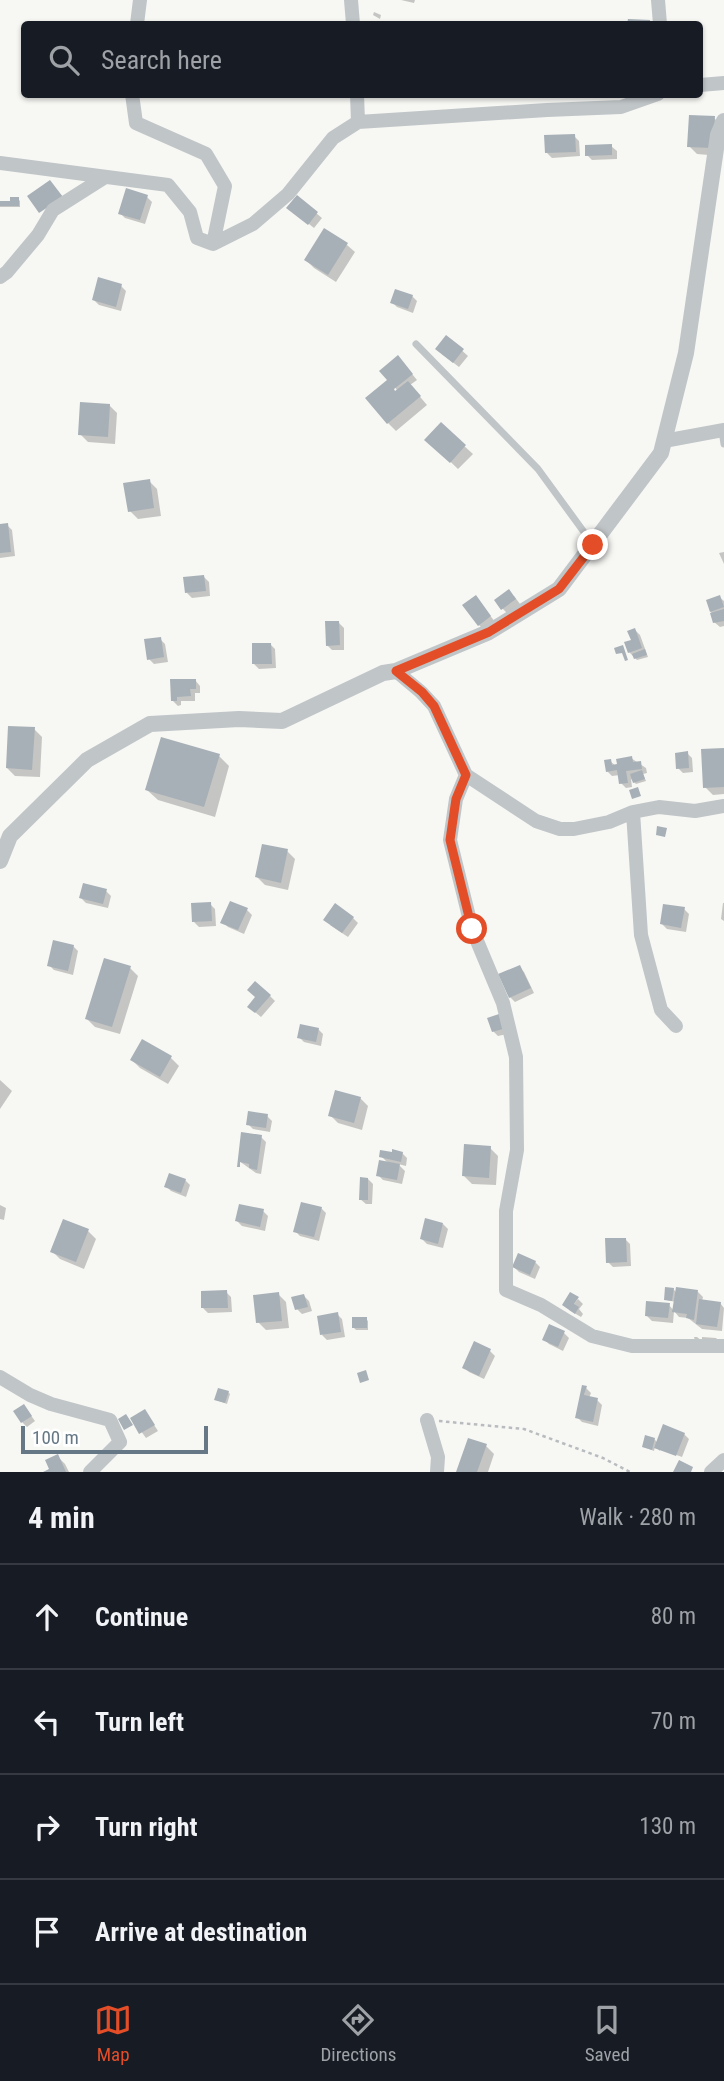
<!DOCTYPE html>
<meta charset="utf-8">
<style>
:root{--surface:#171b24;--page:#242831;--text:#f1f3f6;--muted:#9ea1a6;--line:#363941;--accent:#e34e28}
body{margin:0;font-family:"Roboto Condensed",sans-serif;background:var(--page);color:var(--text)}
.scale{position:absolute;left:21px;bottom:18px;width:187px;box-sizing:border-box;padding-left:7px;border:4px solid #667885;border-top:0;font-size:19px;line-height:24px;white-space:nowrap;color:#667885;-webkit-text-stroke:5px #fff;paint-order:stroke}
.stop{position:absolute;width:21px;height:21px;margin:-16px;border:5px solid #e34e28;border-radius:50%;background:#fff}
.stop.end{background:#e34e28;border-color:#fff;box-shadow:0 2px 7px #0008}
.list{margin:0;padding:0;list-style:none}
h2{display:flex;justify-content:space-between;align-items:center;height:91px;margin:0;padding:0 28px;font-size:30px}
h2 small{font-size:23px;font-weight:400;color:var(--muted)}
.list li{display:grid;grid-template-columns:46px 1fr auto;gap:21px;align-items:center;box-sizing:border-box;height:105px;padding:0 28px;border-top:2px solid var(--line)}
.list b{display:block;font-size:26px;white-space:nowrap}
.list em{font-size:23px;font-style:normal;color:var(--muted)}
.icon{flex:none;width:38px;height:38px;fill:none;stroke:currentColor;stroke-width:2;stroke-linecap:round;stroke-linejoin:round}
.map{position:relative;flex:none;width:724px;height:1472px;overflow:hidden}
.search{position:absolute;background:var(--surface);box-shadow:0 2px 5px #0004;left:21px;right:21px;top:21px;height:77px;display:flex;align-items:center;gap:18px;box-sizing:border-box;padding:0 24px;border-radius:7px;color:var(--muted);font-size:26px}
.sheet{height:511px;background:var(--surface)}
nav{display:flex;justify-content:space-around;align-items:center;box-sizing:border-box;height:98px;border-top:2px solid var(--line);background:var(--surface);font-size:19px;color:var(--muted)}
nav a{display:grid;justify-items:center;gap:4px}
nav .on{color:var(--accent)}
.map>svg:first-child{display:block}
</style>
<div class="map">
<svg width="724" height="1472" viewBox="0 0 724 1472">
<rect width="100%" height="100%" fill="#f7f7f4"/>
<path fill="#0003" d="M401 0H415L414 3Z
M374 12 381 15 380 19 373 15Z
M714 118 722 126 720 156 697 154 689 146Z
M574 136 579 141 580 156 552 158 547 153Z
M611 146 617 151V159L592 160 587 155Z
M147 197 152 202 145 224 125 218 120 213Z
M297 197 322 218 314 228 294 212Z
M18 199 20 201V207H0V203H12Z
M347 245 355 252 336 282 314 268 306 260Z
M121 286 126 291 121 311 99 305 94 300Z
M412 296 417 301 413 313 397 307 392 302Z
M447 337 468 356 459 367 442 354Z
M403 363 417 380 410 385 427 405 396 431 388 423 397 390 382 371Z
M109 405 117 413 115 444 88 442 80 434Z
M441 425 473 454 458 469 435 447Z
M149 481 157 489 161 516 138 519 130 511Z
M0 525H7L12 530 15 556 0 558Z
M724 552V564L719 553Z
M204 577 209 582 210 596 192 598 187 593Z
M514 596 520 604 507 613 502 608Z
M719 597 724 601V626L720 627 714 622 708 601Z
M480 602 495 622 484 630 479 625Z
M339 623 344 628V650H332L327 645Z
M635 630 640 635 648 657 637 660 629 652Z
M160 639 165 644 168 662 154 664 149 659Z
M270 644 275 649 276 668 259 669 254 664Z
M195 680 200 686V693H195V701H181V705L178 706 173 701Z
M34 729 42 737 40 777 15 776 7 768Z
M724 750V794L713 795 705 787Z
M687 753 692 758 693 772 683 773 678 768Z
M219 756 229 766 215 817 158 800 147 790Z
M631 758 646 768 647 773 643 774 646 781 636 784 631 779 632 787 626 788 621 783 620 775 612 776 607 771 610 761 616 766Z
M287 851 295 859 288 890 265 885 257 877Z
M106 891 111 896 108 908 86 903 81 898Z
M723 903H724V921L721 919Z
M210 904 215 909 216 926 199 927 194 922Z
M684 909 689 914 686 932 667 929 662 924Z
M247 910 252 915 244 934 228 927 223 922Z
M353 918 358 923 348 937 330 925Z
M73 946 78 951 73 975 54 970 49 965Z
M519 967 524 972 534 993 515 1002 510 997Z
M130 968 138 976 120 1034 95 1027 87 1019Z
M270 996 275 1001 261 1017 249 1007 257 997Z
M498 1016 507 1034 498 1036 493 1031Z
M318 1029 323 1034 321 1046 304 1042 299 1037Z
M171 1058 179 1066 168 1084 140 1068 132 1060Z
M0 1080 12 1091 0 1109Z
M360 1098 368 1106 362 1130 338 1123 330 1115Z
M267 1116 272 1121 270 1132 253 1129 248 1124Z
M261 1137 266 1142 261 1174 256 1173 239 1161Z
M490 1148 498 1156 496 1185 472 1184 464 1176Z
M402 1153 407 1158 406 1166 398 1164 405 1171 402 1184 383 1180 378 1175 389 1164 381 1156Z
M368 1179 373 1184 372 1204H366L360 1199Z
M185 1180 190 1185 186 1197 171 1191 166 1186Z
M0 1205 6 1208 4 1220 0 1219Z
M321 1208 326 1213 319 1241 300 1236 295 1231Z
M263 1211 268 1216 265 1231 242 1226 237 1221Z
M443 1224 448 1229 443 1248 427 1244 422 1239Z
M88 1231 96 1239 84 1269 60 1259 52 1251Z
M625 1239 630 1244 631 1266 613 1267 608 1262Z
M535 1262 540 1267 535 1279 519 1272 514 1267Z
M673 1289 677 1293 698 1292 703 1297 702 1301 720 1303 724 1308 722 1331 702 1329 688 1318 679 1317 674 1311 673 1323 652 1321 647 1316 669 1305 674 1311 676 1302 666 1300Z
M226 1292 231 1297 232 1312 208 1313 203 1308Z
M278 1294 286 1302 289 1328 266 1330 258 1322Z
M304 1296 309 1301 312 1311 302 1314 297 1309Z
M578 1299 583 1304 579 1309 583 1314 581 1317 569 1310Z
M337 1314 342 1319 345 1337 327 1340 322 1335Z
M366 1319 368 1321V1330H356L354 1328Z
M564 1333 569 1338 563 1351 549 1344 544 1339Z
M694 1337H697L702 1341V1337L716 1338 718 1340V1345L704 1344 699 1340V1344H696Z
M490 1351 495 1356 484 1379 469 1372 464 1367Z
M586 1388 591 1393 589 1398 597 1400 602 1405 598 1426 582 1422 577 1417Z
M228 1392 230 1394 227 1404 216 1400Z
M24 1406 35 1421 27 1427 22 1422Z
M145 1411 158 1431 146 1438 132 1419Z
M684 1434 689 1439 682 1457 660 1449V1451L655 1446 654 1451 644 1447 654 1439 658 1443Z
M486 1446 494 1454 488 1472H458Z
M57 1456 65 1464 69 1472H47Z"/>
<path fill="#a7b0b6" d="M628 19 650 20V24H627Z
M689 115 715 116 713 148 687 147Z
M575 134 576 152 545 153 544 135Z
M612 144V155L585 156V145Z
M50 180 63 197 39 213 27 196Z
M126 188 148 195 140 220 118 214Z
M297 195 318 212 308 225 286 208Z
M10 197H19V206H0V201H10Z
M324 228 348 243 328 275 304 260Z
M98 277 122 284 116 307 92 300Z
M395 289 413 295 408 309 390 303Z
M446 335 464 349 453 363 435 349Z
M398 355 413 374 394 389 395 391 408 381 421 396 387 424 365 398 387 380 379 371Z
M80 402 110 404 108 437 78 435Z
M441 422 466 445 450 463 424 440Z
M150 479 154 508 128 512 123 483Z
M8 523 11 552 0 553V524Z
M204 575 206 591 185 593 183 577Z
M509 589 516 599 501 610 494 600Z
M476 595 491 616 478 626 462 605Z
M720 595 724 607 710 612 706 600Z
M724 609V621L713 623 710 613Z
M325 621H339L340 645 326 646Z
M635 628 642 648 628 653 624 642 631 640 627 631Z
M161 637 164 657 147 660 144 639Z
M252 643H271L272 664H252Z
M623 645 628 660 625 661 622 653 616 654 614 648Z
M645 649 647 655 634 659 632 654Z
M170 679H196V689H190L191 696 177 697V701H171Z
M8 726 35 727 32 770 6 768Z
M161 737 220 754 204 807 145 790Z
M724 748V787L703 788 701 749Z
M688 751 689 768 676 769 675 753Z
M632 756 633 762 641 761 642 769 626 771 628 783 619 784 617 770 606 772 604 760 611 759 612 765 617 764 616 759Z
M642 770 645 779 633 783 630 774Z
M638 787 641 796 632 799 629 790Z
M657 826 667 828 665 837 656 835Z
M262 844 288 849 281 883 255 877Z
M83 883 107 889 103 904 79 898Z
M230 901 248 908 238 930 220 923Z
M211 902 212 921 192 922 191 903Z
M335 903 354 917 342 933 323 920Z
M663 904 685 907 681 928 660 924Z
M53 940 74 945 68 971 47 966Z
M104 958 131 966 112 1027 85 1019Z
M520 965 531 988 509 998 498 974Z
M255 981 271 995 255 1013 247 1007 255 997 247 990Z
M499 1014 503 1029 492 1032 487 1018Z
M300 1024 319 1028 316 1042 297 1038Z
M142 1039 172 1056 160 1077 130 1060Z
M335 1090 361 1097 354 1123 328 1116Z
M248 1111 268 1114 266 1128 246 1125Z
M241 1132 262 1135 257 1170 249 1168V1164L240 1162V1167H237Z
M464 1144 491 1146 489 1178 462 1176Z
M392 1149 403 1152 401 1162 379 1157 380 1150 392 1152Z
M379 1160 400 1164 397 1180 376 1176Z
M169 1173 186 1179 181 1193 164 1187Z
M360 1177 368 1178V1200H359Z
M301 1202 322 1207 314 1237 293 1232Z
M239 1204 264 1209 260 1227 235 1221Z
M425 1218 443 1223 438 1244 420 1239Z
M63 1219 89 1229 76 1262 50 1252Z
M605 1238H626L627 1262 606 1263Z
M518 1253 536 1261 530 1275 512 1267Z
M665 1287 674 1288 672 1301 664 1300Z
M676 1287 698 1290 694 1320 686 1318 687 1314 672 1312Z
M227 1290 228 1308H201V1291Z
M279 1292 282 1321 256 1323 253 1295Z
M570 1292 579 1297 574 1304 579 1307 575 1314 562 1305Z
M304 1294 308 1307 295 1310 291 1297Z
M699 1299 721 1302 717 1327 696 1324Z
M646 1301 670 1303 668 1318 645 1316Z
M338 1312 341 1332 320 1335 317 1316Z
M352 1317H367V1328H352Z
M549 1324 565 1331 558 1347 542 1340Z
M474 1341 491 1349 479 1376 462 1368Z
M366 1370 369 1380 360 1383 357 1373Z
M582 1385 587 1386 584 1395 598 1398 593 1422 575 1418Z
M218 1388 229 1391 225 1403 214 1400Z
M24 1404 32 1416 21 1423 13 1411Z
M145 1409 155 1425 139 1434 130 1418Z
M126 1414 133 1425 124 1430 118 1419Z
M663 1424 685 1433 676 1456 654 1448Z
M645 1435 655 1438 652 1450 642 1447Z
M468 1438 487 1444 477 1472H456Z
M58 1454 66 1472H43L49 1469 45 1460Z
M679 1460 693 1467 691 1472H673Z"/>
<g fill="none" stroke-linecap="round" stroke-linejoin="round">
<path stroke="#b8bcbf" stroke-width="2.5" stroke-dasharray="3.5 3.5" stroke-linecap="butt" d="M439 1421 524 1429 603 1458 630 1472"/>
<path stroke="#c0c5c8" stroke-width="7" d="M416 344 538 469 592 543
M722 431 724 444"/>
<path stroke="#c0c5c8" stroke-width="14" d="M351 0 353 24
M658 0 660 24
M137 24 140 0
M700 85 724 83
M132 94 136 123 206 154 225 186 213 244
M357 94 358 122
M0 163 168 185 190 212 197 238 213 244 253 224 288 194 333 138 358 122 547 110 621 107 658 94
M0 277 7 272 38 235 53 210 105 177
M664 441 724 430
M396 671 421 692 434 706 466 775 536 821 560 829H574L609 822 633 812 659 807 695 811 724 806
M466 775 456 799 450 840 472 929 503 1003 516 1057 517 1150 506 1211V1290L541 1305 592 1336 632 1346H724
M633 812 641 935 661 1010 676 1026
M0 1377 30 1395 51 1404 110 1420 120 1442 90 1472
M427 1420 438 1457 437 1472
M711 1472 724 1460"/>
<path stroke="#c0c5c8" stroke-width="16" d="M0 861 10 836 87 760 150 724 239 719 282 721 383 673 396 671 489 632 559 589 661 453 686 353 718 135 724 121"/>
</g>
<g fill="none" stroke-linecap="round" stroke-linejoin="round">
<path stroke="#e34e28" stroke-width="9" d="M472 929 450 840 456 799 466 775 434 706 422 692 396 671 489 632 559 589 593 545"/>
</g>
</svg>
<div class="scale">100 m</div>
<div class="stop" style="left:472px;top:929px"></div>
<div class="stop end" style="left:593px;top:545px"></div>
<div class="search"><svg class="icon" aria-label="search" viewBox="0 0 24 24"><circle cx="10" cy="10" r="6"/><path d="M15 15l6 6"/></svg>Search here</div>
</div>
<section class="sheet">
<h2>4 min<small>Walk · 280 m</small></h2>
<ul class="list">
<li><svg class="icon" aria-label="ahead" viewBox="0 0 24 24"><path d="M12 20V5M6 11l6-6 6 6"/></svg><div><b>Continue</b></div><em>80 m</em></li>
<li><svg class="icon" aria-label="left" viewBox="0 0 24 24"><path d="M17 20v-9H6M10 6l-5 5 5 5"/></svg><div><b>Turn left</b></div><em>70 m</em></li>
<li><svg class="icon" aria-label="right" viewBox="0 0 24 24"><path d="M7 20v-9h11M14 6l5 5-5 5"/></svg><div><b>Turn right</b></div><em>130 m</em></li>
<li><svg class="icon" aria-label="arrive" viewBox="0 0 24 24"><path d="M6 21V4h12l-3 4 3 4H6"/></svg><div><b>Arrive at destination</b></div></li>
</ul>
</section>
<nav>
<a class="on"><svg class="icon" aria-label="map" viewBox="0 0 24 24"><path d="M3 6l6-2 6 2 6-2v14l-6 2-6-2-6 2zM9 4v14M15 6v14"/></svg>Map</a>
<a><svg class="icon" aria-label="directions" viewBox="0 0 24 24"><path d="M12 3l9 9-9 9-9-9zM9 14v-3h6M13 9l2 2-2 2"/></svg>Directions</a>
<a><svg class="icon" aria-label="saved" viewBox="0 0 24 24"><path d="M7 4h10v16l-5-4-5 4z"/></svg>Saved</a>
</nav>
